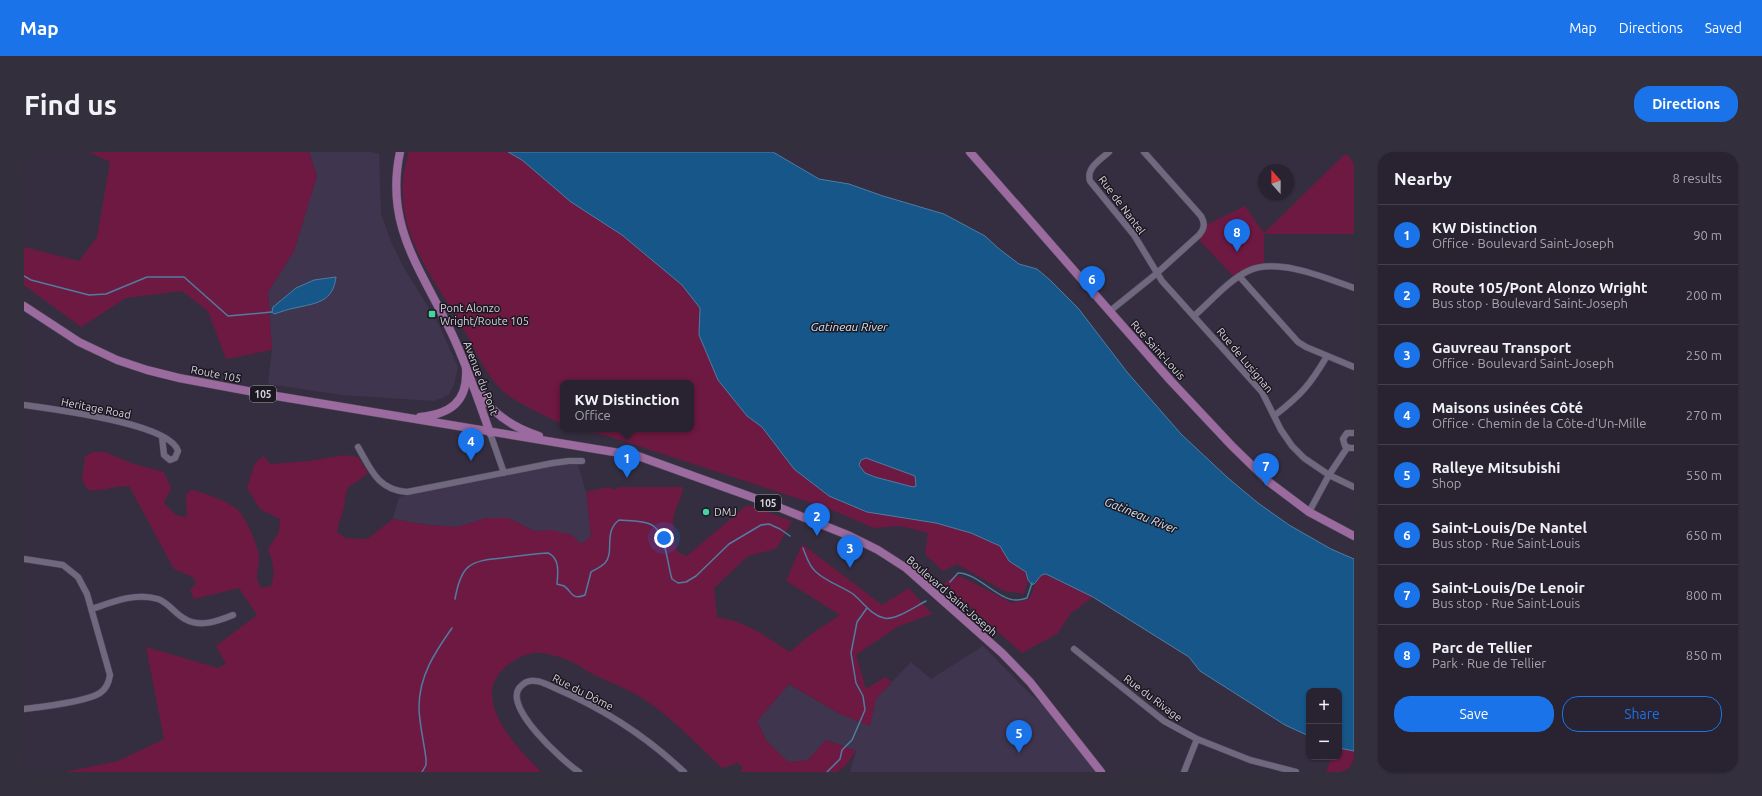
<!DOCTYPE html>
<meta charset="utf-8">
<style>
:root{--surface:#282231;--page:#342f3d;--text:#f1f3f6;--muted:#a5a4ab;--line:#443f4d;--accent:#1a73e8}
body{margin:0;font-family:Ubuntu,sans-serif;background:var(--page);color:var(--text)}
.controls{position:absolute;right:12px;bottom:12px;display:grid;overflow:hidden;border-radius:8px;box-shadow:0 1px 3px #0004}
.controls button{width:36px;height:36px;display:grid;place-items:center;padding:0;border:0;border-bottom:1px solid var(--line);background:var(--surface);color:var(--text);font:20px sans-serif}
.compass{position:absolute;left:1234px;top:12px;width:36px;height:36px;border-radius:50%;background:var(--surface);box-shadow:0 1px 3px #0004;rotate:339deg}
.you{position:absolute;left:640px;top:386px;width:14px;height:14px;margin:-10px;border:3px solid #fff;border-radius:50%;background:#1a73e8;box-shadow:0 0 0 6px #1a73e833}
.badge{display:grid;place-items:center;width:26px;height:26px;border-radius:50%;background:var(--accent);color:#fff;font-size:13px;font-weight:700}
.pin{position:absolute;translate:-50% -33px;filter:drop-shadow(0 1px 2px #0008)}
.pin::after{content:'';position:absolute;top:21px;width:14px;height:12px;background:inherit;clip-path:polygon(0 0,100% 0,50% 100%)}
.popup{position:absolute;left:536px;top:228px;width:134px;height:52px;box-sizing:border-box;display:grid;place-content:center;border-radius:8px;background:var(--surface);filter:drop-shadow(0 1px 3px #0005);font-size:13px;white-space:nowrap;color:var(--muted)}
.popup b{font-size:15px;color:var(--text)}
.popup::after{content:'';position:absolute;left:50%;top:100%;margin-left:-8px;border:8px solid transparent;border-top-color:var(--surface)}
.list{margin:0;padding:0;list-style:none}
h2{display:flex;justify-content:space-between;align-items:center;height:52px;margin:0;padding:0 16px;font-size:17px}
h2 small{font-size:13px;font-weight:400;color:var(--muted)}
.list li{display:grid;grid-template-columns:26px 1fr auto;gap:12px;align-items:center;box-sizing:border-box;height:60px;padding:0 16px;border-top:1px solid var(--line)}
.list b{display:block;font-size:15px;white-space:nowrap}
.list p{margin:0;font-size:13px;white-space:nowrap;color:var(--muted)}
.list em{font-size:13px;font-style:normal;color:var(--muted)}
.actions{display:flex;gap:8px;padding:12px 16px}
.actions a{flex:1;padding:9px 0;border:1px solid var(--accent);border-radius:16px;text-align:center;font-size:14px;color:var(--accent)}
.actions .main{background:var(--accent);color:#fff}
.map{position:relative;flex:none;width:1330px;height:620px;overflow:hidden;border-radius:16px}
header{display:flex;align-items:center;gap:24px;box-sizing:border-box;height:56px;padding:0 20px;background:var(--accent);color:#fff}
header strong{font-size:19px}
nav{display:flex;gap:22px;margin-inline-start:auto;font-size:14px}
.intro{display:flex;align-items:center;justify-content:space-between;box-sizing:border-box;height:96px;padding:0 24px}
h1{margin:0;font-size:28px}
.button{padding:10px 18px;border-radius:16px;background:var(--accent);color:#fff;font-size:14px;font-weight:700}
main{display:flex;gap:24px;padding:0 24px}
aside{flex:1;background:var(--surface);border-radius:16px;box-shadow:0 1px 3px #0004}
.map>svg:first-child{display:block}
</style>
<header>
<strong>Map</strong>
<nav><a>Map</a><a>Directions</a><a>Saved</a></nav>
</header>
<div class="intro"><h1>Find us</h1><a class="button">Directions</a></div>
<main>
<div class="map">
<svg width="1330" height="620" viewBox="0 0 1330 620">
<rect width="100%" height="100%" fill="#352e41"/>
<path fill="#3f354e" d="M285 0H348L355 2 357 62 367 90 380 116 414 171 434 215 430 233 425 242 418 246 410 249 318 243 244 232 248 198 244 140 270 99 293 24Z
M534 313H554L562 340 567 384 557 392 527 378 510 379 484 366H463L433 375 404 373 369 367 375 345Z
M959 494 1006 542 1032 564 1077 620H826L832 599 802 588 784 608 764 610 742 588 733 569 765 532 816 562 852 547 887 510 907 527Z"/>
<path fill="#6e1941" d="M65 0H285L293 24 270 99 244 140 248 198 202 207 184 159 158 139 102 146 57 175 0 133V95L55 109 73 85 86 10Z
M385 0H484L498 8 547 50 598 83 658 133 676 156 675 173 723 264 738 275 770 317 805 344 843 360 912 371 947 381 976 394 985 409 1002 420 1004 428 1000 442 980 439 933 412 919 419 901 402 904 381 877 374 850 376 803 356 584 284 554 277H667V231H539V272C525 266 491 250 480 240 461 223 452 198 439 176 406 120 362 71 385 0Z
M1323 0H1330V82H1240V115L1212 127 1172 85 1180 74 1221 54 1240 81Z
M68 300H80L110 312 140 320 147 336 140 351 152 363 163 365 162 342 168 338C184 342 201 348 214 358 222 366 235 395 235 406 235 421 229 419 237 436L247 434C252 420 249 410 244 397L255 380 256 367 236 357 223 336 231 311 239 304 247 312 284 309 321 303 334 305 344 321 334 329 325 334C321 341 321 347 320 355 318 364 314 371 313 380L321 386 343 387 369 367 404 373 433 375 463 366H484L510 379 527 378 548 383 557 392 567 384 562 340 585 335 590 338 595 335H659C658 347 650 357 649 368 649 379 651 390 653 400L663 404 723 353 768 369 752 397 724 404 690 436 693 465 711 469 733 479 766 500 786 483 816 463 762 429 778 392 858 453 885 436 908 462 873 475 832 503 842 537 861 525 868 530 852 547 846 574 816 562 765 532 733 569 742 588 764 610 784 608 802 588 832 599 822 613 813 620H716L719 616 714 611 698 616C673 592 649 567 621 548 607 538 590 532 575 525 565 521 557 514 548 510 541 506 518 499 510 501 487 505 462 525 469 551 475 578 498 600 517 620H41L94 609 140 587 122 495 194 516 202 512 192 494 233 463 215 436 170 447 166 438 172 432 169 425 150 417 105 334C91 333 79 340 64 338L58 328 61 305Z
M842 306 891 324 892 334 889 335 851 325 841 321 835 313 837 308Z
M1020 422 1069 445 1047 461 1033 482 998 501 920 432 925 427 936 424 988 451 1005 447C1011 438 1010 427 1020 422Z
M1315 596 1330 599V620H1302L1308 605H1315Z"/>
<path fill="#165688" stroke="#507ca2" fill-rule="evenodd" d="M484 0H749L795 27 825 32 859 44 920 62 961 84 974 96 995 112 1013 117 1026 128 1054 156 1103 220 1157 282 1204 326 1234 351 1265 373 1307 397 1330 407V599L1315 596V539H1285V584L1261 573 1176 519 1165 505 1069 445 1022 422C1014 422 1014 431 1008 433L1004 428 1002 420 985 409 976 394 947 381 912 371 843 360 805 344 770 317 738 275 723 264 694 228 675 183 676 156 658 133 598 83 547 50 498 8ZM842 306 891 324 892 334 889 335 851 325 841 321 835 313 837 308Z
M312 125C309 150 293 151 271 156 264 157 257 160 250 162L248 160 249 155 272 136 290 128Z"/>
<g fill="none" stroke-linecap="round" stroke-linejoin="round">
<path stroke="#507ca2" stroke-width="1.5" d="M0 124 7 128 65 143 82 142 123 125H160L204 164 248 160
M779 396C782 404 785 414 792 420 803 430 817 434 829 442 839 450 847 463 860 466 871 469 892 454 902 449
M926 430 934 421C952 420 975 449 993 448 996 448 1000 447 1003 446L1008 431
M431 447C437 413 445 409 478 406 493 404 508 402 524 401 536 406 534 421 533 432 535 433 538 433 540 434 548 439 547 449 561 443L567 420C572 417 577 415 581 411 591 400 579 380 595 368 604 369 616 368 626 372 642 378 643 412 648 427L654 431 662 430 672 424 705 392 737 373 745 372 756 377 766 384
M398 620 402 613V607C400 590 395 571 395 555 395 524 411 500 428 476
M803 620 816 607 818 598 828 588 841 558 839 544 832 531 827 501 833 470 843 456"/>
<g stroke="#514b5b" stroke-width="7">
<path id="minor" d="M1085 0C1076 8 1062 16 1066 29L1110 83 1138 129 1238 240 1257 278 1268 294 1280 306 1305 323 1330 335
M1215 124 1274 190 1282 195 1330 215
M1086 159 1132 122 1175 83C1181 76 1181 71 1177 64L1120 0
M1170 164C1186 150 1205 128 1224 119 1253 105 1302 126 1330 136
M0 253C27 257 146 271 154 299L151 306 146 308 140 303 138 285
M1250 264C1277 243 1286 233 1303 204
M466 281 480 321
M1330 281H1323L1319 287 1321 294 1326 296H1330
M334 295C347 318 354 338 383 340L529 311 545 309H558
M1285 360 1305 323 1323 296
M0 407 39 413 54 425 63 442 86 523C85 530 82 537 76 541 62 550 17 555 0 557
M68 457C88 450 112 440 134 447 145 451 151 462 161 467 176 476 194 469 209 463
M1050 497 1140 569 1173 587 1226 608 1272 620
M555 620C540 610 476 553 497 534 500 531 505 528 511 529 518 529 526 534 533 537 580 557 623 585 660 620
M1160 620 1173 587"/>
</g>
<g stroke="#514b5b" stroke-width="9">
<path id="major" d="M376 0C360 75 398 118 428 182 443 214 454 247 466 281
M946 0 1146 228 1208 294 1245 330 1285 360 1330 384
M0 154 55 190 93 208 123 218 155 226 240 242 614 304 744 351 826 384 854 398 882 416 978 501 1006 530 1077 620
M457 241C469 264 491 276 515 284
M396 265C426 262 444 250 442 217"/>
</g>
<use href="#minor" stroke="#70687e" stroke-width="6"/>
<use href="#major" stroke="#9b6a9e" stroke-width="8"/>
</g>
<g fill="#42d4a1" stroke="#1c1821" stroke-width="1.5">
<rect x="404" y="158" width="8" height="8" rx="2"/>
<circle cx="682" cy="360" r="4"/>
</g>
<g text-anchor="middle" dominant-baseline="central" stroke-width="3" stroke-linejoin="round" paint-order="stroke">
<g fill="#1c1821" stroke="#a09ba6" stroke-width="1">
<rect x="226" y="234" width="26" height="16" rx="3"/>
<rect x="731" y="343" width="26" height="16" rx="3"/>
</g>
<g font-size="10" font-weight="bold" fill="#d8d3df">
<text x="239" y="242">105</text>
<text x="744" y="351">105</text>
</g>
<g font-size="11" fill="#d8d3df" stroke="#1c1821">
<text transform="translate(1098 53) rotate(53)">Rue de Nantel</text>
<text transform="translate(1134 198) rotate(48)">Rue Saint-Louis</text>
<text transform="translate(1221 208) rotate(50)">Rue de Lusignan</text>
<text transform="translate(192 222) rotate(11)">Route 105</text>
<text transform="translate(457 226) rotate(69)">Avenue du Pont</text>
<text transform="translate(72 256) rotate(11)">Heritage Road</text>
<text transform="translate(928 444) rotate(41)">Boulevard Saint-Joseph</text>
<text transform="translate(559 540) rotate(27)">Rue du Dôme</text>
<text transform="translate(1129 546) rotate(37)">Rue du Rivage</text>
</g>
<g font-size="11" fill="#d8d3df" stroke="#1c1821" text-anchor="start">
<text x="416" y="156">Pont Alonzo<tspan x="416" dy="13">Wright/Route 105</tspan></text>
<text x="690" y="360">DMJ</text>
</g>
<g font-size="12" font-style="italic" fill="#cee1f3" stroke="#1c1821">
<text x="825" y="174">Gatineau River</text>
<text transform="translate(1117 363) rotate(22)">Gatineau River</text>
</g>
</g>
</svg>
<div class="controls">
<button>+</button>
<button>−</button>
</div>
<svg class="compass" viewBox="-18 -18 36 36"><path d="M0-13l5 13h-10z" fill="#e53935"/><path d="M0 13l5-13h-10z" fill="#a5a4ab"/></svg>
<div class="you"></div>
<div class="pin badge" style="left:603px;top:326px">1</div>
<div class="popup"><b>KW Distinction</b>Office</div>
<div class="pin badge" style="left:793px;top:384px">2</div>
<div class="pin badge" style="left:826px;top:416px">3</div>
<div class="pin badge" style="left:447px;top:309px">4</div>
<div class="pin badge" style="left:995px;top:601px">5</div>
<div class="pin badge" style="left:1068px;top:147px">6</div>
<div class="pin badge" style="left:1242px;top:334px">7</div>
<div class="pin badge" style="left:1213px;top:100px">8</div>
</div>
<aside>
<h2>Nearby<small>8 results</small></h2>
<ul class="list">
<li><span class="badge">1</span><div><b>KW Distinction</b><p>Office · Boulevard Saint-Joseph</p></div><em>90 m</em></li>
<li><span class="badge">2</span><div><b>Route 105/Pont Alonzo Wright</b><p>Bus stop · Boulevard Saint-Joseph</p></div><em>200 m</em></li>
<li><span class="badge">3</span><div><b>Gauvreau Transport</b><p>Office · Boulevard Saint-Joseph</p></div><em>250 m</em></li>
<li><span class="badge">4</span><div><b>Maisons usinées Côté</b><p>Office · Chemin de la Côte-d'Un-Mille</p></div><em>270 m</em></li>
<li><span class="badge">5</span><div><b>Ralleye Mitsubishi</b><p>Shop</p></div><em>550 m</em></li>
<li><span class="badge">6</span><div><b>Saint-Louis/De Nantel</b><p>Bus stop · Rue Saint-Louis</p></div><em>650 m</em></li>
<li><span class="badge">7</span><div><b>Saint-Louis/De Lenoir</b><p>Bus stop · Rue Saint-Louis</p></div><em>800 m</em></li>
<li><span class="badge">8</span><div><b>Parc de Tellier</b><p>Park · Rue de Tellier</p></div><em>850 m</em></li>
</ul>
<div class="actions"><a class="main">Save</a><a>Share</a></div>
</aside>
</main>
